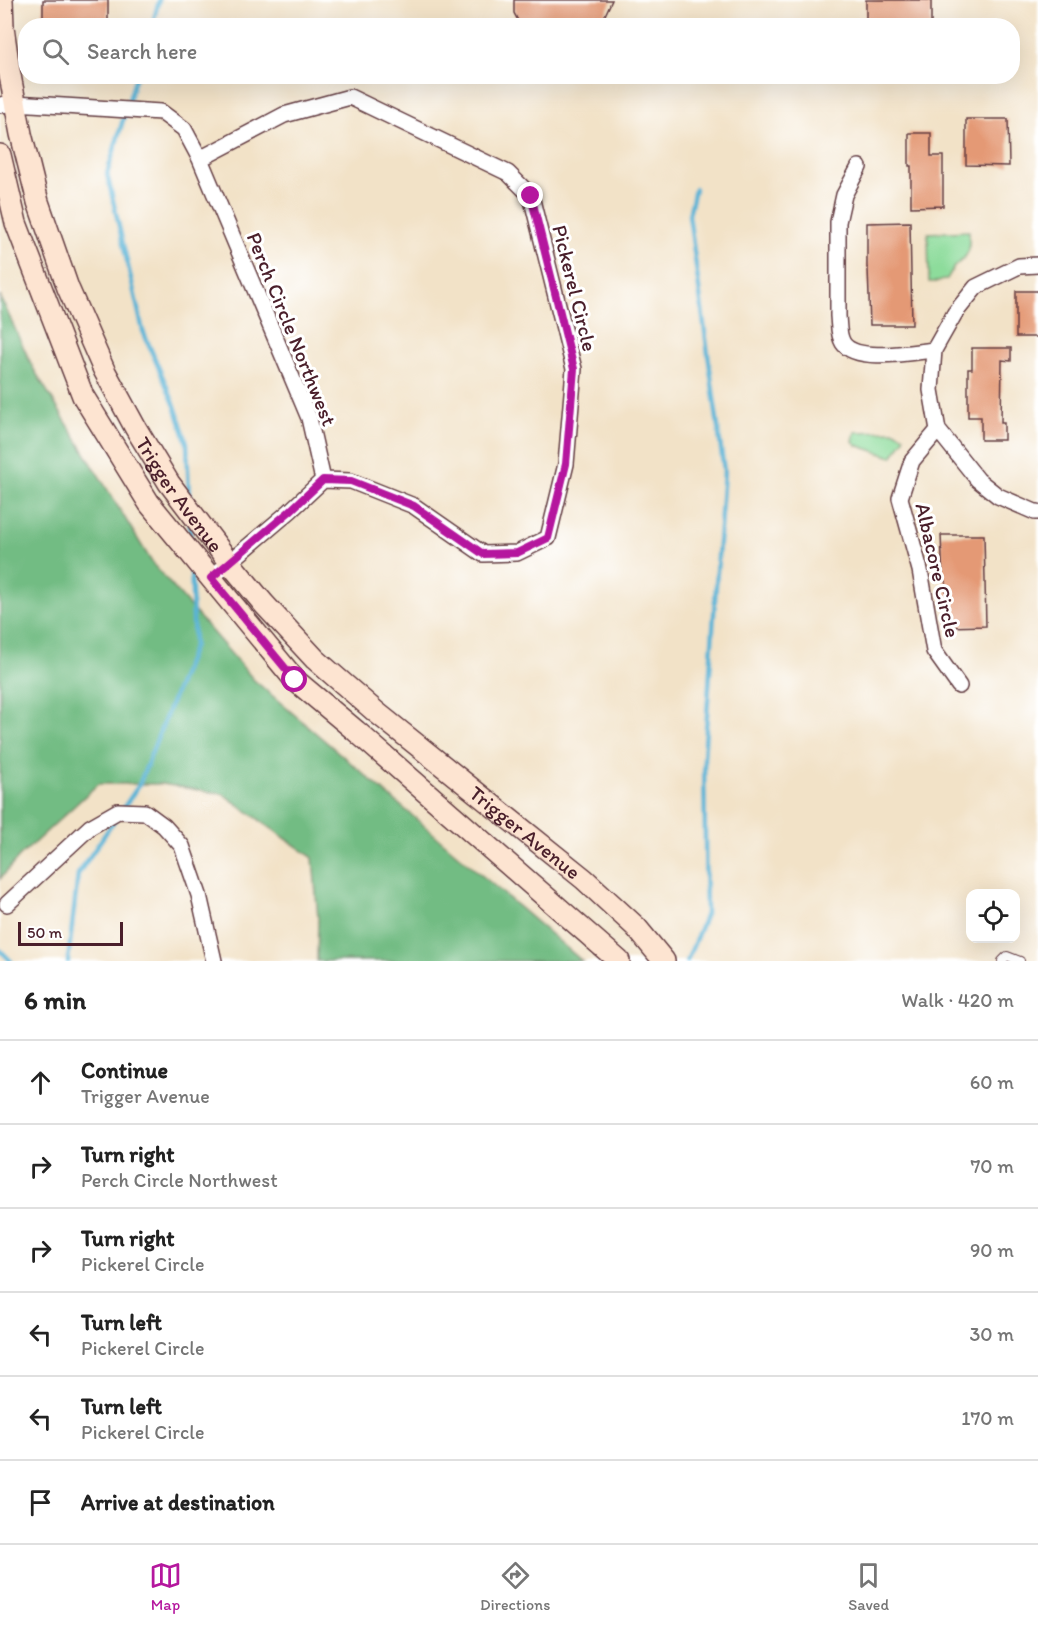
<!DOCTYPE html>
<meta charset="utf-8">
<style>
:root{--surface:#fff;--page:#f2f2f2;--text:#222;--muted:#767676;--line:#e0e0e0;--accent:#b5179e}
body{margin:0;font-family:Itim,sans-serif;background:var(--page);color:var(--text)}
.controls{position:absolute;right:18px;bottom:18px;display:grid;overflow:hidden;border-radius:12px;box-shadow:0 6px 24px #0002}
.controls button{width:54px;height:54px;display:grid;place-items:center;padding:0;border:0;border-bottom:2px solid var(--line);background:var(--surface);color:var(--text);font:30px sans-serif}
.scale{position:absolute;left:18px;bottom:15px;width:105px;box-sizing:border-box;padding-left:6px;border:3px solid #4a1f2b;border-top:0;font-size:16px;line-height:21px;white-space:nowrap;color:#4a1f2b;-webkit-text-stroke:4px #fff;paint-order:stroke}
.stop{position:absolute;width:18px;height:18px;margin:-14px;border:4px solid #b5179e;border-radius:50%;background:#fff}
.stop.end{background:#b5179e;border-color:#fff;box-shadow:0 2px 6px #0008}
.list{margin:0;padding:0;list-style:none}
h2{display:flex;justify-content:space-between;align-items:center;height:78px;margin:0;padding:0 24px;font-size:26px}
h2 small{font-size:20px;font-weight:400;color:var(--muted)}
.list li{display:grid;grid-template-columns:39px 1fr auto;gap:18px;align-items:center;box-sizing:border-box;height:84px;padding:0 24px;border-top:2px solid var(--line)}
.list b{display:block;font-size:22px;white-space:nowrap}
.list p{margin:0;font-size:20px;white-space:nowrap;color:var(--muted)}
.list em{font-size:20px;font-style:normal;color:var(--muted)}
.icon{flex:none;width:33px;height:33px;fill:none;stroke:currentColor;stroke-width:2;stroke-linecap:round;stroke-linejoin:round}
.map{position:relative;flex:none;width:1038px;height:961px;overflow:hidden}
.search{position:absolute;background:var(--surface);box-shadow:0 6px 24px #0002;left:18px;right:18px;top:18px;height:66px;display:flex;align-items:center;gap:15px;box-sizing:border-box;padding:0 21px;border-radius:24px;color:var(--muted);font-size:22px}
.sheet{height:582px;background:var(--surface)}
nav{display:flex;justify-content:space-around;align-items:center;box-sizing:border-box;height:84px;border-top:2px solid var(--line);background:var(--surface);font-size:16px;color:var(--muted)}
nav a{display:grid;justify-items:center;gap:3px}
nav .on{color:var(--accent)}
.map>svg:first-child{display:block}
</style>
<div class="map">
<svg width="1038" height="961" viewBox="0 0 1038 961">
<rect width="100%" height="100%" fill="#fff"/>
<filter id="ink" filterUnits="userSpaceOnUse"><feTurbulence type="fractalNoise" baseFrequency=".0167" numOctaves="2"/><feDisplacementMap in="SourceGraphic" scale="12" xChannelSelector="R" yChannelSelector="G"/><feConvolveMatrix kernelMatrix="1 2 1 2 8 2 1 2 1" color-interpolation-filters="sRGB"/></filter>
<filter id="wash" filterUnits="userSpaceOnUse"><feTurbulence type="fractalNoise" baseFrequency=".008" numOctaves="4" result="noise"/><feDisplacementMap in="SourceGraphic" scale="24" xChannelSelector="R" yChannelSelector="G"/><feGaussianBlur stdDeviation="1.35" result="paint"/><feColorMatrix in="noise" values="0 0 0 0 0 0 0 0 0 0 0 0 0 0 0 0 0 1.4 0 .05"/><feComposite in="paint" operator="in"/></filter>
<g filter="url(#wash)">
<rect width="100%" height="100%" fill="#f2e2c7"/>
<path fill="#8ddc9b" stroke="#6c7e63" stroke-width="1.5" d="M969 231V250L965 257 954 267 947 279 938 282H929L928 233Z
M895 431 904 436V440L892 457 856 445 853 441 855 432Z"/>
<path fill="#72bc83" stroke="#5e6e57" stroke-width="1.5" d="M0 296 33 368 153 564 254 680 582 961H317L318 919 313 858 223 794 162 784H98L19 857 0 879Z"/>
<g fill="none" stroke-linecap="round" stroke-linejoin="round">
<path stroke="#58b3d6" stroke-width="4.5" d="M152 26 159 0
M136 76 107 174 143 331 175 406 187 443 189 498
M190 524V543
M124 807 139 785 194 645 191 566
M0 950 11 961
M68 961 78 874 116 818
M687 961 706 914 704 758 724 471 689 215 695 189"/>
</g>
<g id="blocks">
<path fill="#e49974" d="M43 0H108V24H43Z
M514 0H612L600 26H521L514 13Z
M866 0H931V26H866Z
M966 119H1008L1009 166 966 165Z
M909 133H931V156H943V206L911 207V166H909Z
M910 222 912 325H870L868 268H867V223Z
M1016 291H1038V337H1016Z
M972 348H1011V361L1002 360 1001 423H1004V440H981V417H968V369H972Z
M941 535H984L986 626 948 627 946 581H943Z"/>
</g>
</g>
<g filter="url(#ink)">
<use href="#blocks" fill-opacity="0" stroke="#633c42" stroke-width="1.5"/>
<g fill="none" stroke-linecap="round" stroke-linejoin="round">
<g stroke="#633c42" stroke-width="10">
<path id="lane" d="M1002 961 1007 956 1020 961"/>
</g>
<g stroke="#633c42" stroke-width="18">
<path id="street" d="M0 105 15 103 161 112 184 129 200 159 309 418 323 480
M200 159 284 115 350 97 508 173 531 196 574 369 566 464 548 538 517 553 483 554 414 506 351 481 323 480
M859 167 844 195 838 222V316C839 325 838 335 843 343 856 363 913 352 934 350
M1038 265 1019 266 976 287 955 313 934 350 931 390 938 430 978 480 998 496 1035 512H1038
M938 430 912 461 900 498 920 570 934 651 959 686
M211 578 290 511 323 480
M7 904 90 827 118 811 145 812 164 826 182 846 199 895 214 961"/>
</g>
<g stroke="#633c42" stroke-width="24">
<g id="secondary">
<path id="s1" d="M2 0 3 27 9 70 21 134 38 202 68 288 104 370 135 427 169 483 229 562 264 604 315 659 376 712 584 879 636 927 664 961"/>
<path d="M0 155 16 223 83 396 149 503 295 680 356 731 619 961"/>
</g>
</g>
<use href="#lane" stroke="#fff" stroke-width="8"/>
<use href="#street" stroke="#fff" stroke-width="15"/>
<use href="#secondary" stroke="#fde4d1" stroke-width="21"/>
</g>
</g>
<g fill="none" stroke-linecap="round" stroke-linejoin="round" filter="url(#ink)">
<path stroke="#b5179e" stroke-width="8" d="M295 680 211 578 290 511 323 480 351 481 414 506 483 554 517 553 548 538 566 464 574 369 531 196"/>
</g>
<g text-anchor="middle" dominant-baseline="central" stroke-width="6" stroke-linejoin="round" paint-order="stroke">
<g font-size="21" fill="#4a1f2b" stroke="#fff">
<text transform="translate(575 288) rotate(76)">Pickerel Circle</text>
<text transform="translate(292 329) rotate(68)">Perch Circle Northwest</text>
<text stroke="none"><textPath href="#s1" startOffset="532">Trigger Avenue</textPath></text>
<text transform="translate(938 570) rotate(77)">Albacore Circle</text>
<text stroke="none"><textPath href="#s1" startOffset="1018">Trigger Avenue</textPath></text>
</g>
</g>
</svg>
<div class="controls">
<button><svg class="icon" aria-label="locate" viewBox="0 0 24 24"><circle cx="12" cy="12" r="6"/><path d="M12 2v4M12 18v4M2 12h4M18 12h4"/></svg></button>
</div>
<div class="scale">50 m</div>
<div class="stop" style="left:295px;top:680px"></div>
<div class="stop end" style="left:531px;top:196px"></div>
<div class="search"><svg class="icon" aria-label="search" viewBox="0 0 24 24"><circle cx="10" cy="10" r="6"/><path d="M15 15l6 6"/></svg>Search here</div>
</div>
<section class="sheet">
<h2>6 min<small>Walk · 420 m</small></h2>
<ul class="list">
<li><svg class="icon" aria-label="ahead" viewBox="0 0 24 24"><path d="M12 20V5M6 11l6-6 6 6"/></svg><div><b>Continue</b><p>Trigger Avenue</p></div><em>60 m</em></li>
<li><svg class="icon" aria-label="right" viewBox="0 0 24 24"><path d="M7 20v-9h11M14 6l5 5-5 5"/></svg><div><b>Turn right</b><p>Perch Circle Northwest</p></div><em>70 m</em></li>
<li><svg class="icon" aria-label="right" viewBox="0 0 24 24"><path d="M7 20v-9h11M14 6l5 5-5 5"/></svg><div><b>Turn right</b><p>Pickerel Circle</p></div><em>90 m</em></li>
<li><svg class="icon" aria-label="left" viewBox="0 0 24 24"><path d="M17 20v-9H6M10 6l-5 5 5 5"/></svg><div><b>Turn left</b><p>Pickerel Circle</p></div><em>30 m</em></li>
<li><svg class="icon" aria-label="left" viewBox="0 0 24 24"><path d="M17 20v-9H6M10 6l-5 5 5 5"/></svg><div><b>Turn left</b><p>Pickerel Circle</p></div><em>170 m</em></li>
<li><svg class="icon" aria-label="arrive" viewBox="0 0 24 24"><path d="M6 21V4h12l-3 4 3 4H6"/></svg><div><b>Arrive at destination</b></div></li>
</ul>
</section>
<nav>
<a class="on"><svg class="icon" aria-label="map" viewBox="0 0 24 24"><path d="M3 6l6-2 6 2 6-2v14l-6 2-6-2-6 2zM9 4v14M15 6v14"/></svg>Map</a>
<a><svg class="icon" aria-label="directions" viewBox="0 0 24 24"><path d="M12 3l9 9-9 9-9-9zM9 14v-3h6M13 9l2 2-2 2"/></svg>Directions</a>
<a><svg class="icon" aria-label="saved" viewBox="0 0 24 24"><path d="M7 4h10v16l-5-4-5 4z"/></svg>Saved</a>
</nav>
